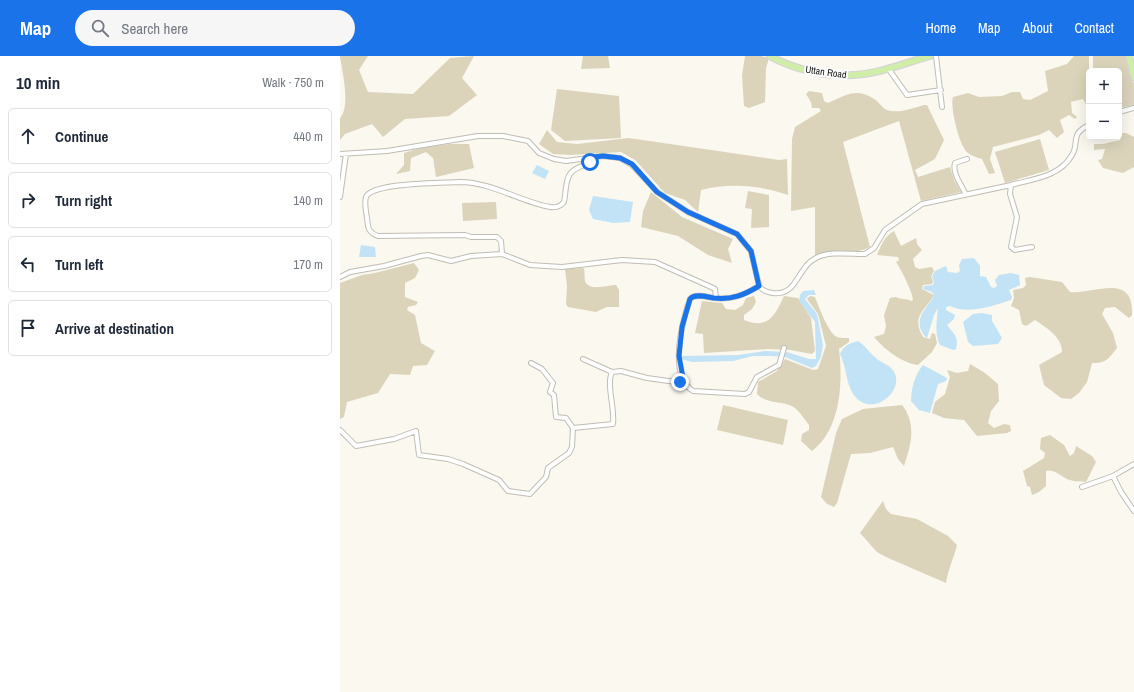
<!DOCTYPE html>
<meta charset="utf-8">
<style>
:root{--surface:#fff;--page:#f6f6f7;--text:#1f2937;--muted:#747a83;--line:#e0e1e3;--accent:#1a73e8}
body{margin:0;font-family:"Archivo Narrow",sans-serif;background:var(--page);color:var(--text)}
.controls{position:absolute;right:12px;top:12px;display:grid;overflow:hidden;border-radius:6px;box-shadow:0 4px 16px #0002}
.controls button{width:36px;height:36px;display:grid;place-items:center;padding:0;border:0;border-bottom:1px solid var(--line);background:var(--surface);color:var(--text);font:20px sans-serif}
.stop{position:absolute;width:12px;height:12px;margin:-9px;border:3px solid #1a73e8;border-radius:50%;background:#fff}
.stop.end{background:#1a73e8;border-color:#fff;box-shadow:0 1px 4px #0008}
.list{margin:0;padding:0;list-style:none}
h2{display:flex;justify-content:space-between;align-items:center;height:52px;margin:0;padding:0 16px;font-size:17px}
h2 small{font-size:13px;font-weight:400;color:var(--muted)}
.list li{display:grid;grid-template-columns:26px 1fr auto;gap:12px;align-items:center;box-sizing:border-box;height:56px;margin:0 8px 8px;padding:0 8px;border:1px solid var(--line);border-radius:6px}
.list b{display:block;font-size:15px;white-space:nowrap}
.list em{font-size:13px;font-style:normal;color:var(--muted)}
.icon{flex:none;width:22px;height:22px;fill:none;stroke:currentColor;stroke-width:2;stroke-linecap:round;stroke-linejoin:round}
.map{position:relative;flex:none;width:794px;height:636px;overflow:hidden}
header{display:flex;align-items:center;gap:24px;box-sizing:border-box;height:56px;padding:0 20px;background:var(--accent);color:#fff}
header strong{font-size:19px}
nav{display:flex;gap:22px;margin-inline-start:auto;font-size:14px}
.search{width:280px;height:36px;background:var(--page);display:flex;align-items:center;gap:10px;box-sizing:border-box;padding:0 14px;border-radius:22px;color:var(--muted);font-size:15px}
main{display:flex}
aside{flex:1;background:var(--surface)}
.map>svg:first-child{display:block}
</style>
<header>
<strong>Map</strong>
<div class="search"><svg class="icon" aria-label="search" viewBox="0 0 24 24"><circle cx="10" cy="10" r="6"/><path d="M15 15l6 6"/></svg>Search here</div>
<nav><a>Home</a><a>Map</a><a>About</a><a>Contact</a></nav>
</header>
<main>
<aside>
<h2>10 min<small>Walk · 750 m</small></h2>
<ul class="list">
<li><svg class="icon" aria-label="ahead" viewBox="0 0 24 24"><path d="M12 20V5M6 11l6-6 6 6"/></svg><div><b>Continue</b></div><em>440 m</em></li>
<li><svg class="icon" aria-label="right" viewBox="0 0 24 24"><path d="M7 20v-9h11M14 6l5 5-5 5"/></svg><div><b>Turn right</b></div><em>140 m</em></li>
<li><svg class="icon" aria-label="left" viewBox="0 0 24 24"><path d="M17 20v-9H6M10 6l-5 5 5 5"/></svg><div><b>Turn left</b></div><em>170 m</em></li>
<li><svg class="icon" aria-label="arrive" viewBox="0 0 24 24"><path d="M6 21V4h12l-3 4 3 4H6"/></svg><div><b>Arrive at destination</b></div></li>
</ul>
</aside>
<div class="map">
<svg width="794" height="636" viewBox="0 0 794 636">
<rect width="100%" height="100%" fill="#faf8ef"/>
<path fill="#dbd4bb" d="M0 0H28L19 14 28 36 73 38 110 2 134 0 122 22 137 39 109 60 65 63 43 81 32 68 5 78 0 84V62C11 50 2 15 0 0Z
M243 0H268L270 12 241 13Z
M405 0H421L429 2 426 12 425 46 409 52 404 50 402 19Z
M734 0H749V54L743 43 731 46 732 57 737 61 735 63 729 59 720 64 724 76 717 82 709 74 699 79 653 91 650 103 655 117 649 118 642 103C636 101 627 99 624 92 618 82 610 51 613 41L628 37 639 41 662 40 672 36H680L683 43 690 44 708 35 705 15 727 8Z
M753 0H788L794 28V49L779 52V15H753Z
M217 33 279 40 281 82 225 85 211 74Z
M469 35 482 37 484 45 488 47C508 38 518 31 537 45 540 48 543 52 547 54 558 58 573 52 584 49H587L604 84 595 103 575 114 578 121 610 111 614 124 621 136 581 145 559 65 503 86 530 191C513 200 494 192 475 199V151L451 155 452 83 455 71 481 55 479 52H472L471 46 466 38Z
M207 74 217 86 237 88 289 82 439 104 447 103 448 139C420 129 390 127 361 134L358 156 345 144 325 137 295 104 281 96 231 99 213 98 199 88Z
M782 77H786L794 81V111L783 117 763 112 758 104 762 103 765 93 754 94V88H763L780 84Z
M700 83 709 114 665 127 655 96Z
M110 88H129L134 112 96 121 93 102 86 96 71 102 70 115 56 118 64 109V97L80 92Z
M408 135 429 139V171L411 172 412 153 405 152Z
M311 136 342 161 393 183 388 193 392 207 368 199 338 180 301 171 303 155Z
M156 146 157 163 123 165 122 147Z
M554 175 561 190 576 182 577 188 582 194 573 203 575 211 579 213 592 211 594 215 591 220 593 226 592 228 583 229 582 233 594 239C584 256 571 260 583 281L590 283 592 277 595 278 597 287 592 296 578 309C562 307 544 293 534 281L544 278 546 270 544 259 550 242 556 241C561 244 566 242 571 245L573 244C573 237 561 213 556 206L559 204 558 201 537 199C541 189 544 181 554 175Z
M74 207 79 214 75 222 65 227V241L78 246 76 249 68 251 67 254 75 259 81 287 95 295 87 309 73 310 70 319 50 318 38 337 7 346 4 361 0 363V227L22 219 35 217Z
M244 212C245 216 244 221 245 225 249 236 268 229 276 229L279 234V251H267L256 256 228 251 226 248 227 230 225 213Z
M690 221 722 226 730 236C753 239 794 215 792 259L789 262 775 251 765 252 762 258 773 277 777 292C769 302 766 308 752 307L747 326 739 337 731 343 721 342 704 329 699 309 722 296C722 281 707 272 695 264L686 270 682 268 679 254 671 250 674 242 673 234 683 232 686 229 685 222Z
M414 240 416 246 412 253 404 259V264C429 274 435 259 444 240L458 242 471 262 475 295 472 298 450 294 428 293 364 297 363 278 355 277 362 245 382 247 386 253 395 254 403 249 406 242Z
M470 240 475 241C479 251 486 271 494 279 498 283 504 282 509 282V286L499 293C503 326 501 373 472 395L461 385 462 378 469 374V369C465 364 460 356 455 352 443 344 427 349 417 338L418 326 437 315 445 303 473 314 478 313 486 290 478 258 467 243Z
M630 308 645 317 658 328 659 345 651 355 648 367 654 372 664 368 670 369 671 375 667 377 637 380 624 364 604 362 592 357 595 346 605 338 610 321 607 314 617 317 628 315Z
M383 349 448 364 443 389 377 374Z
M562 349C577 368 571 389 564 410L558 403 553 391 530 397 511 398 497 447 494 451 487 448 481 441 496 377 502 363 523 353Z
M710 379 724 389 730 400 734 397 736 390 752 400 756 406 746 426C741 425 735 426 730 424 722 422 714 412 706 415V430L699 436 692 439 690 431 687 430 683 415 704 402 705 397 700 393 701 382Z
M543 445 546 453 551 458 577 463 608 480 617 489C614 501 608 514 606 527L546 501 537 496 520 477Z"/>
<path fill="#c1e3f5" d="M197 109 209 115 205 123 192 117Z
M253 140 293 146 290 166 273 167 253 163 249 154Z
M21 189 35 191 36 201H19Z
M634 202 640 210V220L646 221 651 231 654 232 657 230 655 224 659 219 671 217 679 219 680 229 669 234 672 241 671 244C652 250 628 259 610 250L606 251V254L615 259 614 263 607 269C614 278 619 281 616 293L613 294 600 289C594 276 597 265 598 252L594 259 587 282C584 280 583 278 581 274 575 259 589 251 594 239L592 236 583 233 584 230 593 229 594 226 592 220 595 215 606 210 608 216 617 217 620 215 619 209 622 203Z
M474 234 476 239H469L465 243 477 258 483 289 481 301 476 310 472 312 445 301 431 300H413L393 305 352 306 341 303 343 300 398 299 425 295 447 296 469 303H476L475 266 459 245 460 239 463 235Z
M642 257 652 259V265L662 282 658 288 633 290 628 286 623 266 633 258Z
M518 285C526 290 529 297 536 302 540 306 547 308 551 312 570 330 533 366 513 338 506 326 506 310 500 298 504 289 509 288 518 285Z
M583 309 607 322 606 325 598 328 590 357 579 354 571 345C571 333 575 318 583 309Z"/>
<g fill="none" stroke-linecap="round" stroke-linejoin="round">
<g stroke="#bfbdb4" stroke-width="6">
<path id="minor" d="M596 0 602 51
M548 12 567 39 601 34
M779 56 794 52
M0 98 47 95 138 80H163L188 85 199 97 214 103 226 105 263 100 280 102 292 109 317 136 348 156 397 178 411 195 419 230C423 235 427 236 433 237 458 240 457 211 476 202 489 195 510 198 525 198L534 192 545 174 582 148 671 129 670 138 677 161 671 191 675 194 692 191
M671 129C692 123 720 121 732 99 740 86 729 79 749 69
M625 137C621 128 612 117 615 107L627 103
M0 141 6 98
M162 198 161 185 157 181H131L125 179 38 180C28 176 28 172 27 162 26 155 24 147 26 141 32 126 105 127 120 126 151 126 181 146 210 151 216 152 220 151 224 146 226 137 225 125 230 118 236 109 248 111 254 101
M0 221 10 216 44 210 81 200 88 199 111 205 131 200 162 198 190 209 222 211 282 204 315 206 371 231 375 233 376 242
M419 230C404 239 392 244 374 242 367 241 355 237 350 243 342 266 328 319 353 335L405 338 409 336 417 321 439 309 444 292
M243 303 272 316
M191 307 202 313 213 327 210 336 214 339 216 361 226 362 233 372
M0 374 16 390 54 383 76 375 79 399 108 403 123 408 159 424 168 435 190 438 206 421 208 412 229 397 232 391 233 372 273 368C275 352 266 328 272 316L281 315 307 322 343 327
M773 420 781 436 794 455
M742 431 773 420 794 408"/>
</g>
<g stroke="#d5d5d5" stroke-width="8">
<path id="major" d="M430 0C453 13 486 21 513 19 538 18 565 7 590 0
M789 0 794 21"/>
</g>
<use href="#minor" stroke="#fff" stroke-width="4"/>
<use href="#major" stroke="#d0eea8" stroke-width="5.5"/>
</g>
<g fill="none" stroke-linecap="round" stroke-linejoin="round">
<path stroke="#1a73e8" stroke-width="5" d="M250 106 254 101 263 100 280 102 292 108 317 136 348 156 397 178 411 195 419 230C404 239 392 244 374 242 367 241 355 237 350 243L342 271 339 300 344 327 340 326"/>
</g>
<g text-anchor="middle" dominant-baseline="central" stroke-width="4" stroke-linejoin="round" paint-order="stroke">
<g font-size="10" fill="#171613" stroke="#fff">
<text transform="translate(486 16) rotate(8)">Uttan Road</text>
</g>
</g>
</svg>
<div class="controls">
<button>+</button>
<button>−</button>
</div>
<div class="stop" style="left:250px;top:106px"></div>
<div class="stop end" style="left:340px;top:326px"></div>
</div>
</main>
